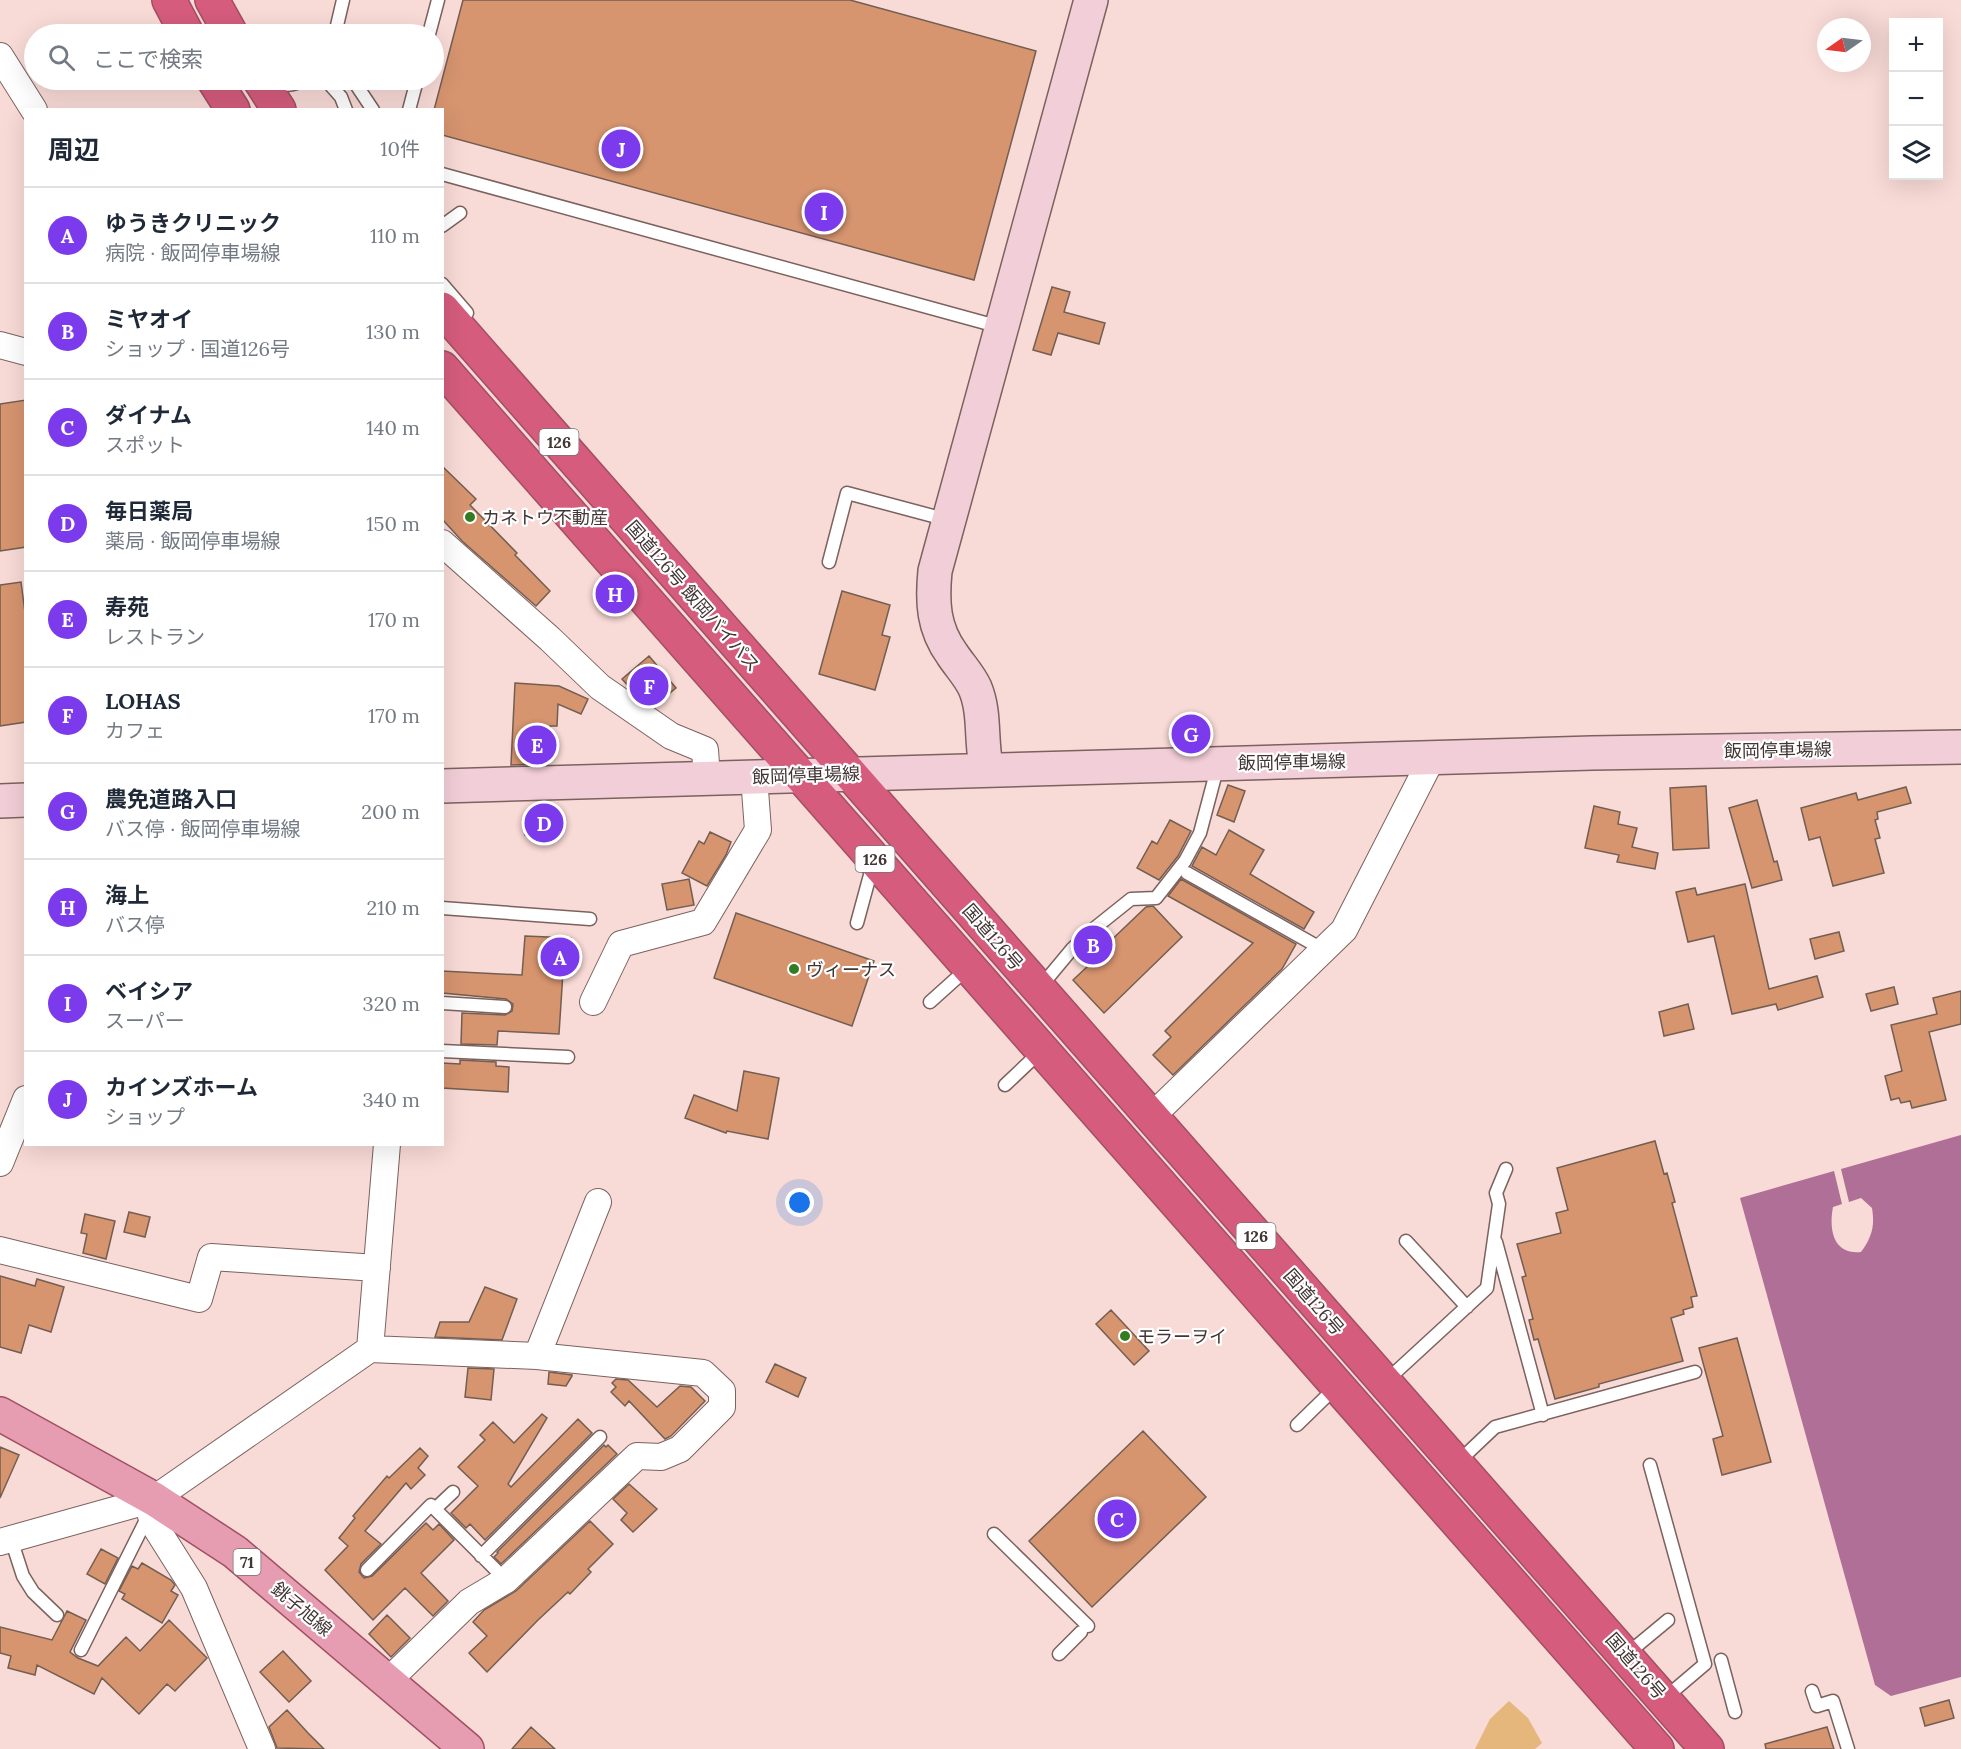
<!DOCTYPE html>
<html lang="ja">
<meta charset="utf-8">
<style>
:root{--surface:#fff;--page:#f6f6f7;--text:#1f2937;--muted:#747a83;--line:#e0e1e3;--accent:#7c3aed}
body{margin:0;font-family:Lora,"Noto Sans JP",serif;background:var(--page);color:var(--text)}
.controls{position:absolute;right:18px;top:18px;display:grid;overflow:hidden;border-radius:0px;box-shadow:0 6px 24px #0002}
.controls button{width:54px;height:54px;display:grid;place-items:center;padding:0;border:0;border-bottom:2px solid var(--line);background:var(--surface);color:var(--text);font:30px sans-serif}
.compass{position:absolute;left:1817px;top:18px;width:54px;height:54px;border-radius:50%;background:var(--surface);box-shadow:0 6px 24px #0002;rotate:256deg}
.you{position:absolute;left:800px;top:1203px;width:21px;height:21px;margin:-15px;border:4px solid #fff;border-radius:50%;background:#1a73e8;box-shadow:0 0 0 9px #1a73e833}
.badge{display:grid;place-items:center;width:39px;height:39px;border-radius:50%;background:var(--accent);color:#fff;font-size:20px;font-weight:700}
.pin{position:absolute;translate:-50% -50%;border:3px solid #fff;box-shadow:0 2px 6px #0006}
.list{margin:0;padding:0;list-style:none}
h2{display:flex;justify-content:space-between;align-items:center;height:78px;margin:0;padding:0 24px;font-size:26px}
h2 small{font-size:20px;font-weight:400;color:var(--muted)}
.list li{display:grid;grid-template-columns:39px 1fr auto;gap:18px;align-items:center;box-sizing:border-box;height:96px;padding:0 24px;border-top:2px solid var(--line)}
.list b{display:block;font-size:22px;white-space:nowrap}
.list p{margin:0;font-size:20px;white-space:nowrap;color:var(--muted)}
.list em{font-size:20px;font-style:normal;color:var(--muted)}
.icon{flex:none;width:33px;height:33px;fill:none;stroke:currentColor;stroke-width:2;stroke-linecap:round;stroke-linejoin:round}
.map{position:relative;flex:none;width:1961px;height:1749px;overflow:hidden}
.search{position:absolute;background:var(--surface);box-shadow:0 6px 24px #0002;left:24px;top:24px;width:420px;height:66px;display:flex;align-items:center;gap:15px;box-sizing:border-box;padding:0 21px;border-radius:33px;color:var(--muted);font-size:22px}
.panel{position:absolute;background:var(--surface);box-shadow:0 6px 24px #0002;left:24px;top:108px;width:420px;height:1038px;border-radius:0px}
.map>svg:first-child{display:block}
</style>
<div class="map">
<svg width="1961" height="1749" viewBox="0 0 1961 1749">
<rect width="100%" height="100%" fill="#f8dad6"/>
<path fill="#e5b77c" d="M1509 1701 1528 1718 1542 1743 1535 1749H1475L1490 1719Z"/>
<path fill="#af6f96" d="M1961 1135V1677L1891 1696 1875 1685 1740 1198 1834 1171 1842 1204 1833 1207C1829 1228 1832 1255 1861 1252 1872 1237 1875 1226 1872 1208L1861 1198 1849 1202 1841 1169Z"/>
<path fill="#d6946f" stroke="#735e52" stroke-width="1.5" d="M463 0H850L1036 51 974 280 442 135V110H434Z
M1052 287 1070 292 1064 312 1105 323 1099 344 1058 333 1051 355 1033 350Z
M26 400V547L0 551V404Z
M442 466 476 499 470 505 517 553 515 555 550 591 536 606 462 541 442 519Z
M21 582 26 620V722L0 726V585Z
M842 591 890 605 882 635 890 637 875 690 819 674Z
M649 656 676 688 654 706 633 691 622 679Z
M515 683 559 686 588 699 581 714 558 704 557 726H550L548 764 511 765Z
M1228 785 1245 791 1234 822 1217 815Z
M1706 786 1709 848 1673 850 1670 788Z
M1906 787 1911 803 1877 812 1878 819 1875 820 1880 838 1875 839 1884 873 1833 886 1820 837 1809 840 1801 808 1856 793 1858 800Z
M1757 800 1774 862 1777 861 1782 880 1752 888 1729 808Z
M1594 806 1620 812 1618 824 1637 828 1632 847 1658 853 1655 869 1617 862 1619 855 1585 848Z
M527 810 555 812 553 837 525 835Z
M1170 820 1191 831 1178 856 1159 880 1137 868 1152 841 1157 844Z
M1229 830 1264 850 1250 874 1314 912 1304 929 1192 866 1202 847 1216 855Z
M710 832 731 842 726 855 707 886 682 873 699 841 704 844Z
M689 879 694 905 667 910 662 884Z
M1181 879 1296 944 1282 969 1173 1075 1153 1055 1171 1037 1165 1031 1253 943 1168 896Z
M1745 884 1769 989 1817 976 1823 997 1778 1010 1776 1004 1732 1014 1714 936 1688 942 1676 892 1695 888 1697 895Z
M1153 906 1182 937 1104 1013 1073 980 1089 965 1079 954 1094 940 1102 949 1146 907Z
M736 913 874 961 852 1026 714 978Z
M1839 932 1844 951 1815 959 1810 939Z
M525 936 571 938 569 972H563L559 1034 498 1031 497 1045 461 1044 462 1013 505 1015 512 1011 513 1004 506 999 442 993V971L522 975Z
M1894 987 1898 1004 1871 1011 1866 994Z
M1961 991V1024L1929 1032 1946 1100 1912 1108 1910 1101 1901 1103 1899 1098 1891 1100 1885 1076 1902 1071 1891 1025 1937 1014 1933 998Z
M1688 1004 1694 1029 1664 1036 1659 1012Z
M460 1060 496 1062V1066L509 1067 508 1092 442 1088V1063L460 1064Z
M744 1071 779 1078 768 1139 727 1131 726 1133 685 1118 694 1095 737 1111Z
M1655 1141 1664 1174 1667 1173 1675 1202 1672 1203 1697 1296 1691 1297 1693 1307 1683 1310 1684 1314 1671 1318 1683 1361 1599 1384V1387L1555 1399 1538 1339 1534 1340 1529 1320 1533 1319 1522 1277 1526 1276 1517 1244 1561 1233 1556 1213 1568 1210 1557 1168Z
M129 1212 150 1217 145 1237 124 1232Z
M85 1214 115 1221 106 1259 83 1253 87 1234 81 1233Z
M0 1276 35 1286 37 1279 64 1287 51 1332 29 1325 21 1353 0 1347Z
M485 1287 517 1299 502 1340 435 1337 440 1322H469Z
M1111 1310 1149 1351 1134 1365 1096 1324Z
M1737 1338 1771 1462 1722 1475 1713 1439 1723 1436 1699 1348Z
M775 1364 806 1378 798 1397 766 1382Z
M468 1368 494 1369 491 1400 465 1397Z
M549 1372 572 1375V1376L566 1386 548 1384Z
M616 1379 628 1380 657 1407 680 1386 691 1387 705 1401 671 1436 665 1439 629 1401 625 1406 611 1392 616 1387 612 1383Z
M542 1414 547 1418 508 1484 511 1487 578 1419 592 1433 485 1540 470 1524 466 1528 451 1513 478 1486 458 1467 485 1440 480 1435 493 1422 514 1443Z
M1143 1431 1206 1497 1092 1607 1029 1541Z
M604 1445 606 1447 608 1445 617 1454 501 1564 494 1557 498 1553 497 1552Z
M0 1447 19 1455 0 1498Z
M420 1448 428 1456 418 1468 425 1475 411 1489 406 1483 365 1531 381 1544 361 1564 359 1572 364 1578 372 1576 426 1523 433 1530 439 1524 454 1540 421 1573 448 1601 433 1616 405 1588 373 1620 325 1570 348 1546 339 1538 355 1518 353 1516 387 1476 389 1478Z
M629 1484 657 1509 633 1532 621 1520 627 1513 613 1499Z
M590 1521 613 1544 588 1569 591 1572 570 1594 568 1592 538 1620 487 1672 469 1653 487 1636 473 1622 484 1610 516 1591Z
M101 1549 118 1558 105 1584 87 1574Z
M142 1563 171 1580 175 1585 171 1591 178 1595 162 1623 122 1599 125 1594 119 1591 132 1566 138 1569Z
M67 1611 86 1620 70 1652 78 1658 98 1666 126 1637 140 1651 169 1620 207 1658 175 1691 167 1684 139 1714 102 1678 94 1694 37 1665 35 1675 8 1668 11 1656 0 1653V1627L52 1640Z
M387 1615 410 1638 391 1657 369 1634Z
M283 1651 311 1681 289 1702 260 1672Z
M1949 1700 1954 1718 1925 1726 1920 1708Z
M287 1710 308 1733 324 1749 277 1748 269 1727Z
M531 1727 555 1749H512Z
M1827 1727 1834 1749H1766L1765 1744Z"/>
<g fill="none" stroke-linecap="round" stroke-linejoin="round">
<g stroke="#7b625e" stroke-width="15">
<path id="lane" d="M335 34 343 0
M429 34 438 0
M277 80C286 89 295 83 305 80
M326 80 341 97 346 110
M353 80 373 110
M409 110 417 80
M442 174 1000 327
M442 226 460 213
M442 284 467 313
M829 562 847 493 948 520
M1187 873 1322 949
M442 908 590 919
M857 923 873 864
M1043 988 1047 979 1072 949 1096 927 1131 899 1156 898 1185 861 1200 833 1218 765
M930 1002 969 967
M442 1003 505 1007
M442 1051 568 1057
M1005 1085 1042 1050
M1406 1241 1467 1307
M1496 1242 1543 1415
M1386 1381 1487 1288 1499 1204 1496 1193 1506 1169
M1297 1425 1337 1386
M1457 1463 1495 1427 1695 1372
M1650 1465 1705 1664 1665 1698
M435 1509 453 1492
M994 1534 1088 1626
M11 1539 23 1576 33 1592 57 1615
M481 1556 600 1437
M367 1570 431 1505 506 1580
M81 1650 149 1514
M1059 1654 1081 1632
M1627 1654 1668 1620
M1721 1660 1735 1712
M1812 1691 1817 1706 1833 1701 1848 1749"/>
</g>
<g stroke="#7b625e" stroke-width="28">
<path id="street" d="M0 56 34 110
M0 345 26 352
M442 543 550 639 600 687 671 736 705 750 707 778
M593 1002 621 944 703 922 758 830 754 777
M1151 1117 1344 930 1432 758
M0 1163 26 1099
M0 1250 199 1299 211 1257 377 1268
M370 1349 387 1144
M537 1356 598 1202
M154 1499 150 1512 153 1523 194 1588 262 1749
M0 1542 154 1499 370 1349 537 1356 703 1373 722 1391V1407L680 1449 661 1457 637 1456 506 1580 469 1602 388 1681"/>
</g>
<g stroke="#7b625e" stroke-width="36">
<path id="secondary" d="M987 770C980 743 986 714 975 688 969 675 959 665 952 654 933 628 932 602 935 571L1091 0
M442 786 1592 753 1961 747
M0 801 26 800"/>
</g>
<g stroke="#a24f64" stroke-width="36">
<path id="primary" d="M0 1414 154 1499 235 1552 467 1749"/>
</g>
<g stroke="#a24f64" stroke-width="36">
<path id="highway" d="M169 0 187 34
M212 0 231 34
M214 80 233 110
M260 80 279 110
M442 309 1707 1749
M442 368 1657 1749"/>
</g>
<use href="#lane" stroke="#fff" stroke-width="12"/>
<use href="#street" stroke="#fff" stroke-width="26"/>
<use href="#secondary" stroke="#f2ced8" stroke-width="33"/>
<use href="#primary" stroke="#e69db1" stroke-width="33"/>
<use href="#highway" stroke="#d55c7d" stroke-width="33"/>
</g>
<g fill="#337c23" stroke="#fff" stroke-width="2">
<circle cx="470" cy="517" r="6"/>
<circle cx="794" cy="969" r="6"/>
<circle cx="1125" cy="1336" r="6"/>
</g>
<g text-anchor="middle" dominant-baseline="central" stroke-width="4.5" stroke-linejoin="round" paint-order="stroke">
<g fill="#fff" stroke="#7b7272" stroke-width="1.5">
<rect x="539.5" y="429" width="39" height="26" rx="4.5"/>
<rect x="855.5" y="846" width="39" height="26" rx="4.5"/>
<rect x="1236.5" y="1223" width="39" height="26" rx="4.5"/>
<rect x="233.5" y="1549" width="27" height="26" rx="4.5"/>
</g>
<g font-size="16" font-weight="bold" fill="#423635">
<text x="559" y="442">126</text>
<text x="875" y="859">126</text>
<text x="1256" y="1236">126</text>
<text x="247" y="1562">71</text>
</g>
<g font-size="18" fill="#423635" stroke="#fff" text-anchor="start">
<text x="482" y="517">カネトウ不動産</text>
<text x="806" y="969">ヴィーナス</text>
<text x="1137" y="1336">モラーヲイ</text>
</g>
<g font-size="18" fill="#423635" stroke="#fff">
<text transform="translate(693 596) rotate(49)">国道126号 飯岡バイパス</text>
<text transform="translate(1778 750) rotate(-1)">飯岡停車場線</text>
<text transform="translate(1292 762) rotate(-1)">飯岡停車場線</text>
<text transform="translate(806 775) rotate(-2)">飯岡停車場線</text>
<text transform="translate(993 937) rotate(49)">国道126号</text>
<text transform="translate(1314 1302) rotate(49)">国道126号</text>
<text transform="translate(302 1609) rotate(40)">銚子旭線</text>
<text transform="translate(1636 1666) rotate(49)">国道126号</text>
</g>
</g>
</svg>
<div class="controls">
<button>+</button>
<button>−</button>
<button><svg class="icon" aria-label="layers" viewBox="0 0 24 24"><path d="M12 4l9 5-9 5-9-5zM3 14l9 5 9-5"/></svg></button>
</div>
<svg class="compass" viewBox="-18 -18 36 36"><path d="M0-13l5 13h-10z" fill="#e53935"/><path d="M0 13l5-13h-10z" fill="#747a83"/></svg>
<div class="you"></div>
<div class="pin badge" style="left:560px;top:957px">A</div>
<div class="pin badge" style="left:1093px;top:945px">B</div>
<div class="pin badge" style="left:1117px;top:1519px">C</div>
<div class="pin badge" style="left:544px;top:823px">D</div>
<div class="pin badge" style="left:537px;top:745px">E</div>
<div class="pin badge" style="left:649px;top:686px">F</div>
<div class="pin badge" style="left:1191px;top:734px">G</div>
<div class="pin badge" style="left:615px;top:594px">H</div>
<div class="pin badge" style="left:824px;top:212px">I</div>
<div class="pin badge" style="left:621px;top:149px">J</div>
<div class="search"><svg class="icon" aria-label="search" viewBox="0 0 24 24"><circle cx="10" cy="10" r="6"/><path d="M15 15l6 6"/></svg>ここで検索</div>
<section class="panel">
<h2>周辺<small>10件</small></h2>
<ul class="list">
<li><span class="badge">A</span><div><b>ゆうきクリニック</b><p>病院 · 飯岡停車場線</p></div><em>110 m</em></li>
<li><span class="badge">B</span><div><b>ミヤオイ</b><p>ショップ · 国道126号</p></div><em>130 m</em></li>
<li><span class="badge">C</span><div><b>ダイナム</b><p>スポット</p></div><em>140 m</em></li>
<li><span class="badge">D</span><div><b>毎日薬局</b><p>薬局 · 飯岡停車場線</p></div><em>150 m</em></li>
<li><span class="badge">E</span><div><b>寿苑</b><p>レストラン</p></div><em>170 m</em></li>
<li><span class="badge">F</span><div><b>LOHAS</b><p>カフェ</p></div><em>170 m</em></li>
<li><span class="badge">G</span><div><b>農免道路入口</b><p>バス停 · 飯岡停車場線</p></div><em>200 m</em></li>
<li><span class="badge">H</span><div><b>海上</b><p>バス停</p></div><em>210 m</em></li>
<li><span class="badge">I</span><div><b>ベイシア</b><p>スーパー</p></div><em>320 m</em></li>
<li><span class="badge">J</span><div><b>カインズホーム</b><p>ショップ</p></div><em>340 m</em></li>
</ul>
</section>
</div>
